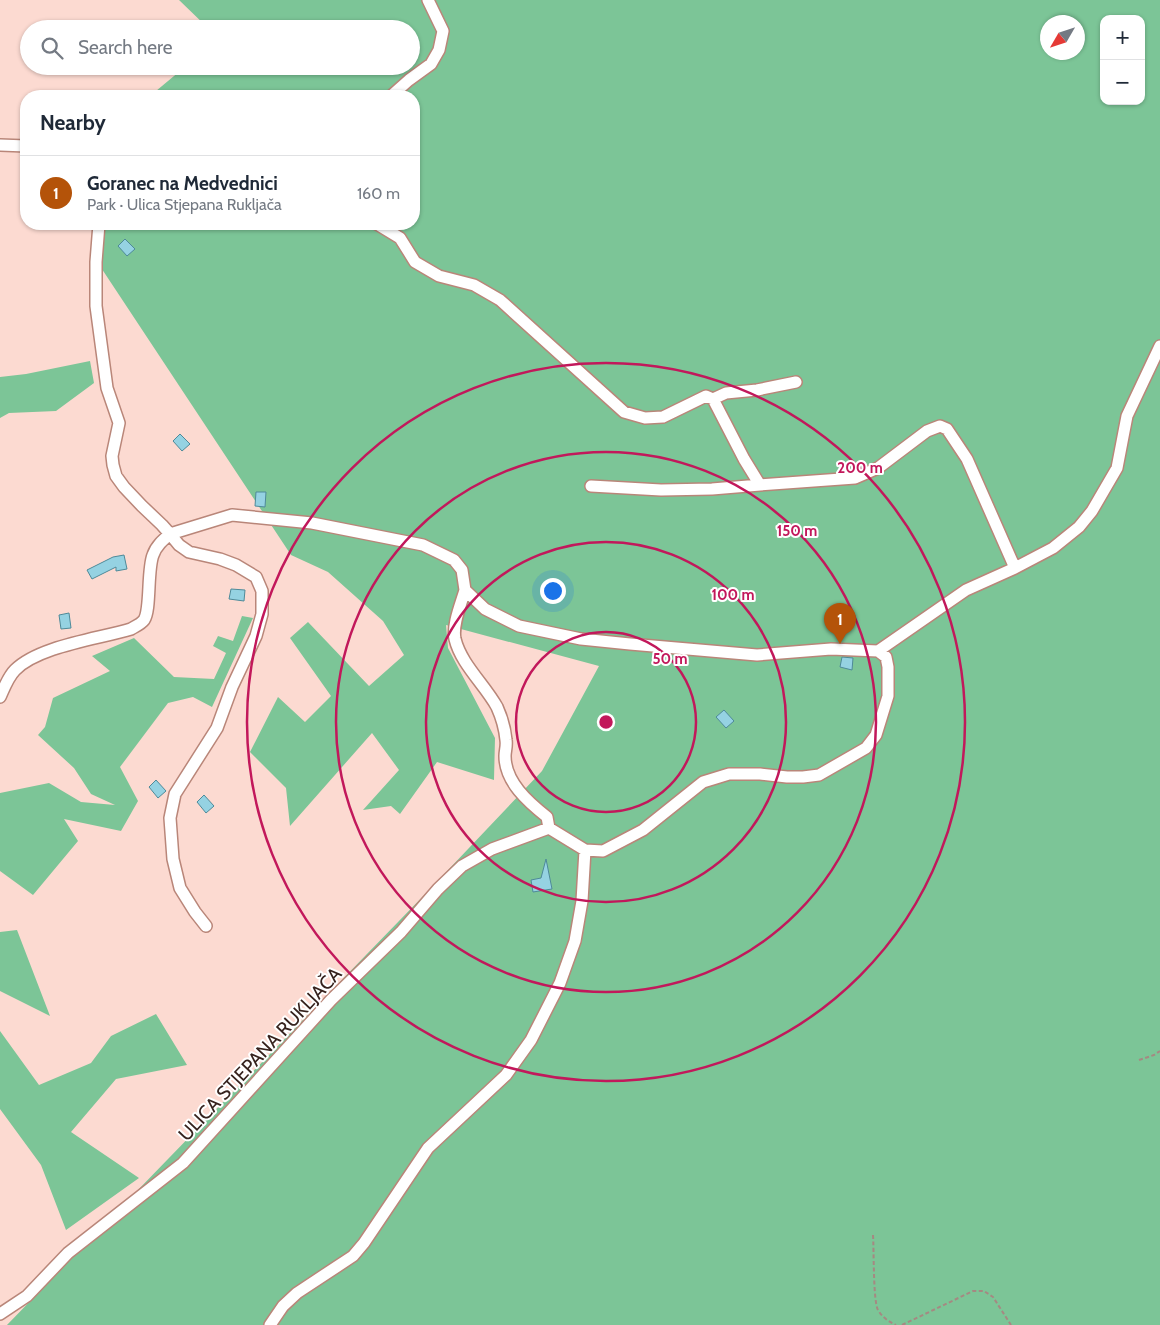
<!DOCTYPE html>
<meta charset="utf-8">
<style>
:root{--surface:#fff;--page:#f2f2f3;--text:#1f2937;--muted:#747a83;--line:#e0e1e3;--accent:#b45309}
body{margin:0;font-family:Cabin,sans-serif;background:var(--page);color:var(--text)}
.controls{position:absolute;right:15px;top:15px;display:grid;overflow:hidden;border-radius:10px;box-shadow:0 1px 4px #0004}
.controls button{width:45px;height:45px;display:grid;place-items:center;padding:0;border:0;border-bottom:1px solid var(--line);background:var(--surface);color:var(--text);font:25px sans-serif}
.compass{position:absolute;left:1040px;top:15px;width:45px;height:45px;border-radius:50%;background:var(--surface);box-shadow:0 1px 4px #0004;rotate:231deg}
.you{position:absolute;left:552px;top:590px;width:18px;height:18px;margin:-12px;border:4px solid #fff;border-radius:50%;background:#1a73e8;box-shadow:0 0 0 8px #1a73e833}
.badge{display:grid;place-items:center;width:32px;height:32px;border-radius:50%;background:var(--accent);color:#fff;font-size:16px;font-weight:700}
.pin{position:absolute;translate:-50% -41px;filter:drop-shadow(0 1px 2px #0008)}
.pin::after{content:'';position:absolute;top:26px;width:18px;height:15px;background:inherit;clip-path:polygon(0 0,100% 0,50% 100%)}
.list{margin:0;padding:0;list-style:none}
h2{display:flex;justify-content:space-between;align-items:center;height:65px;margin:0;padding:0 20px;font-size:21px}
h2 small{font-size:16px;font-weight:400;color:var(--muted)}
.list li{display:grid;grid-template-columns:32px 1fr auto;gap:15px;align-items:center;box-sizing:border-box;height:75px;padding:0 20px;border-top:1px solid var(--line)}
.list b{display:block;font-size:19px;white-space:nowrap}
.list p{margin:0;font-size:16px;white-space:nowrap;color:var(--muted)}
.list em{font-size:16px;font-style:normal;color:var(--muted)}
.icon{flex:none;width:28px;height:28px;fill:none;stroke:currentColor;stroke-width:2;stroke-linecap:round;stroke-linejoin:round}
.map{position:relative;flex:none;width:1160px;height:1325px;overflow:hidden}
.search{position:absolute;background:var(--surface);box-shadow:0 1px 4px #0004;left:20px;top:20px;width:400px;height:55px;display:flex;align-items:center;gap:12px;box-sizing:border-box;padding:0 18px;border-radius:28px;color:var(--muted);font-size:19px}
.panel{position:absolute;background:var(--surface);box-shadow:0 1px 4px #0004;left:20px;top:90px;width:400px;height:140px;border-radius:20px}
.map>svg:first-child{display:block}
</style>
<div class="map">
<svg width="1160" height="1325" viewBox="0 0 1160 1325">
<rect width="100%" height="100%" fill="#fcdad1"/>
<path fill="#7cc597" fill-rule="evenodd" d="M179 0H1160V1325H7L431 888 542 771 599 666 446 625 448 648 495 738 494 780 437 762 400 814 391 806 363 810 399 770 372 733 290 826 286 788 250 752 278 697 305 722 331 696 290 638 308 622 369 686 404 655 383 621 328 572 291 555 90 251 100 224H414V96H150L186 66H411V29H209ZM1104 19H1141V101H1104ZM1048 22H1078V52H1048Z
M90 361 94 383 56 411 9 413 0 418V377L26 374Z
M242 616 253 618 212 707 193 697 168 703 120 767 138 801 121 831 64 819 78 841 33 895 0 871V793L49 783 81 802 115 805 91 794 74 768 38 735 45 727 53 698 110 671 92 656 134 638 174 677 214 679 226 653 213 646 218 636 233 641Z
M17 930 50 1016 0 991V932Z
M156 1014 187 1065 116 1079 71 1132 139 1178 66 1230 41 1165 0 1109V1031L39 1085 91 1063 111 1036Z"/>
<path fill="#95d2e2" stroke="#4e8a99" d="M125 239 135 249 127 256 118 246Z
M180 434 190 444 182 451 173 441Z
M256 492H266L265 507 255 506Z
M124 555 127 569 116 571V567L92 579 87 570 113 557Z
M231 589 245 590 244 601 229 599Z
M69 613 71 628 61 629 59 615Z
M842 657 853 658 852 670 840 667Z
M724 710 734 721 726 728 716 717Z
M156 780 166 791 158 798 149 787Z
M204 795 214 806 206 813 197 802Z
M546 859 552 889 533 892 531 880 541 878Z"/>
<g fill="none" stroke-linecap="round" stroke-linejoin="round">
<g stroke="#b98679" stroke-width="14">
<path id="minor" d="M391 96 409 80 431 64 439 50 443 31 428 0
M0 145 26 146
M377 224 400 238 415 262 439 276 474 285 500 300 624 412 645 418 663 417 706 396 713 399 744 459 760 485 855 478 878 468 927 431 940 426 947 429 967 459 1015 568
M713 399 726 393 757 390 796 382
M591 486 661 490 712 489 760 485
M465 590C461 604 452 625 455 639 461 664 485 685 497 707 502 718 505 729 506 740 507 746 505 751 505 756 505 782 528 802 547 817L549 828
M878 651 966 590 1015 568 1053 548 1079 527 1092 511 1117 468 1127 416 1160 346
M0 697C4 688 8 677 15 670 39 646 98 639 131 629 136 626 141 624 144 620 151 610 147 570 153 555 156 546 163 540 170 534L179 545 189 552 220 559 236 565 256 577 262 591V614L256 636 232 687 217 728 175 794 170 818 173 859 180 888 195 912 206 926
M0 1314 27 1296 68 1253 183 1163 331 1000 401 932 438 889 462 866 492 849 549 828 585 850 603 851 643 830 703 782 729 774H760L787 777H803L819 775 866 748 876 735 888 696V667L886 657 878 651 831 649 757 655 630 644 581 639 519 626 485 609 465 590 462 570 454 560 423 545 312 523 232 515 170 534 162 525 142 506 124 487 116 476 113 465 112 456 119 423 107 388 96 306V262L99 224
M270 1325 283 1306 297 1293 353 1256 364 1243 428 1148 506 1075 531 1040 560 983 575 941 582 901 585 850"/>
</g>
<path stroke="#a58982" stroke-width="2" stroke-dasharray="4 2.5" stroke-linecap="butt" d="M1139 1060 1154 1055 1160 1051
M873 1235C874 1249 873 1301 878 1310 882 1317 889 1322 896 1325
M902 1325 973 1291H984L993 1297 1011 1325"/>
<use href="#minor" stroke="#fff" stroke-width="11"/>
</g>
<g fill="none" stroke="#c2185b" stroke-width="2.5">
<circle cx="606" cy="722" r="90"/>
<circle cx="606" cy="722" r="180"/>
<circle cx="606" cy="722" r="270"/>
<circle cx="606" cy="722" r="359"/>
</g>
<g text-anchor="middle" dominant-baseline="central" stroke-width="4" stroke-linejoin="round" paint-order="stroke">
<g font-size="19" fill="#36221d" stroke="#fff">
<text transform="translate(260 1054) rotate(-47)">ULICA STJEPANA RUKLJAČA</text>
</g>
</g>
<circle cx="606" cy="722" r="8" fill="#c2185b" stroke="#fff" stroke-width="2.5"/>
<g font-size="15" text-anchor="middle" font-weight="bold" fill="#c2185b" stroke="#fff" stroke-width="4" stroke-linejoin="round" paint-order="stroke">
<text x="860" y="473">200 m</text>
<text x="797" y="536">150 m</text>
<text x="733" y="600">100 m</text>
<text x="670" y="664">50 m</text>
</g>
</svg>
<div class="controls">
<button>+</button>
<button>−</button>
</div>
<svg class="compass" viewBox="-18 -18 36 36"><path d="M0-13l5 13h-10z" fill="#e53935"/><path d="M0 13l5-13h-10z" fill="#747a83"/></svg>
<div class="you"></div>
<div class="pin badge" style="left:840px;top:644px">1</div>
<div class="search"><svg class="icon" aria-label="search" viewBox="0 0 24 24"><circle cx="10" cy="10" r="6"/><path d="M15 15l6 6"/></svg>Search here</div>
<section class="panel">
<h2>Nearby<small></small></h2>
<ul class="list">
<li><span class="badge">1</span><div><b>Goranec na Medvednici</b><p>Park · Ulica Stjepana Rukljača</p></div><em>160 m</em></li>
</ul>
</section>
</div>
